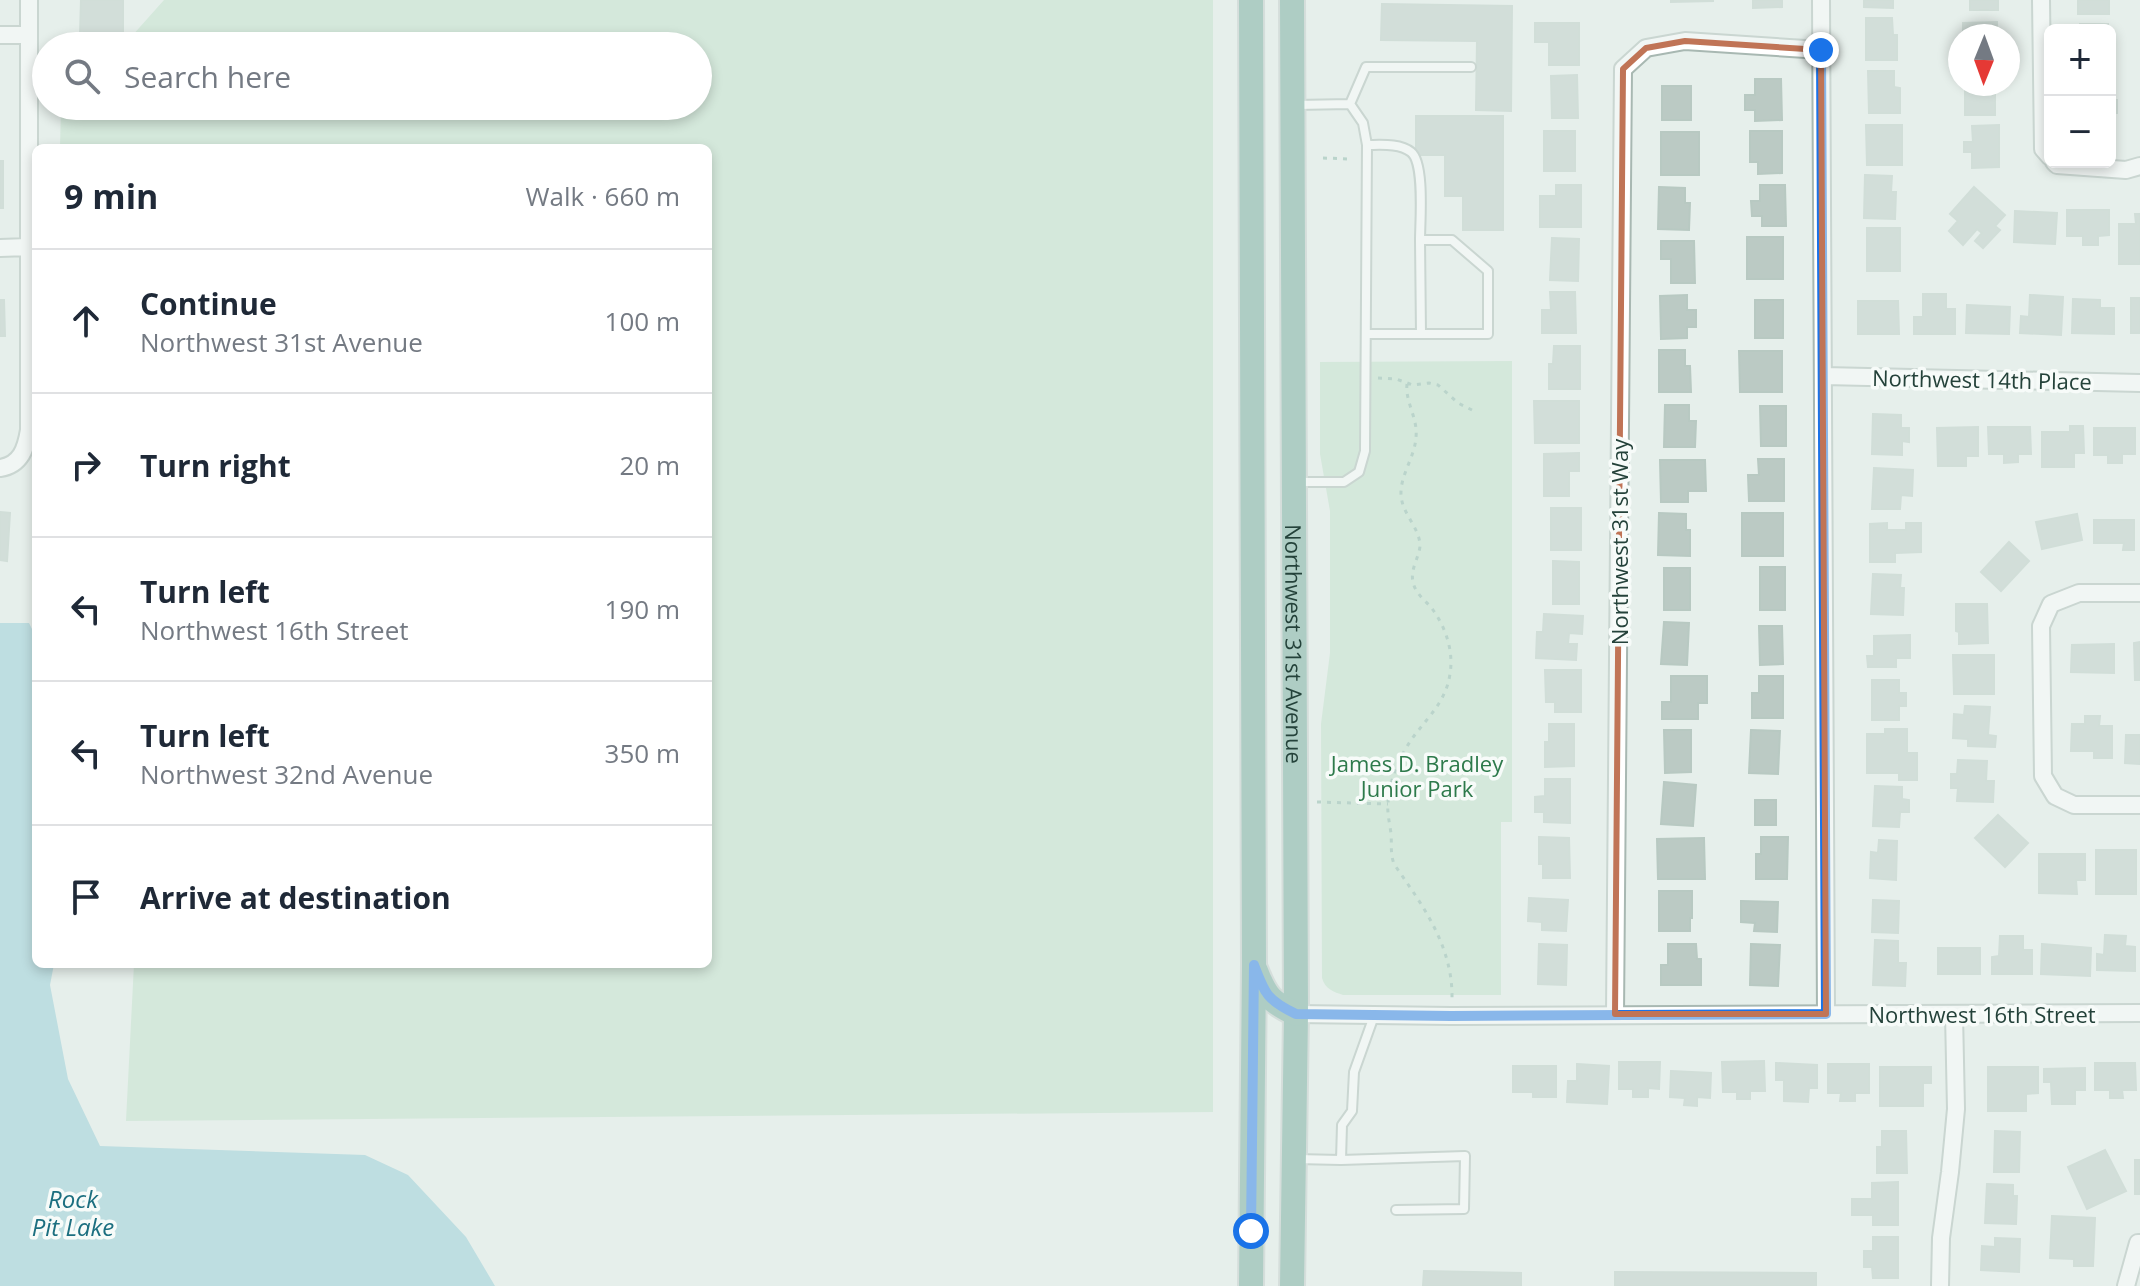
<!DOCTYPE html>
<meta charset="utf-8">
<style>
:root{--surface:#fff;--page:#f2f2f3;--text:#1f2937;--muted:#747a83;--line:#e0e1e3}
body{margin:0;font-family:"Open Sans",sans-serif;background:var(--page);color:var(--text)}
.controls{position:absolute;right:24px;top:24px;display:grid;overflow:hidden;border-radius:12px;box-shadow:0 4px 12px #0003}
.controls button{width:72px;height:72px;display:grid;place-items:center;padding:0;border:0;border-bottom:2px solid var(--line);background:var(--surface);color:var(--text);font:40px sans-serif}
.compass{position:absolute;left:1948px;top:24px;width:72px;height:72px;border-radius:50%;background:var(--surface);box-shadow:0 4px 12px #0003;rotate:181deg}
.stop{position:absolute;width:24px;height:24px;margin:-18px;border:6px solid #1a73e8;border-radius:50%;background:#fff}
.stop.end{background:#1a73e8;border-color:#fff;box-shadow:0 2px 8px #0008}
.list{margin:0;padding:0;list-style:none}
h2{display:flex;justify-content:space-between;align-items:center;height:104px;margin:0;padding:0 32px;font-size:34px}
h2 small{font-size:26px;font-weight:400;color:var(--muted)}
.list li{display:grid;grid-template-columns:52px 1fr auto;gap:24px;align-items:center;box-sizing:border-box;height:144px;padding:0 32px;border-top:2px solid var(--line)}
.list b{display:block;font-size:30px;white-space:nowrap}
.list p{margin:0;font-size:26px;white-space:nowrap;color:var(--muted)}
.list em{font-size:26px;font-style:normal;color:var(--muted)}
.icon{flex:none;width:44px;height:44px;fill:none;stroke:currentColor;stroke-width:2;stroke-linecap:round;stroke-linejoin:round}
.map{position:relative;flex:none;width:2140px;height:1286px;overflow:hidden}
.search{position:absolute;background:var(--surface);box-shadow:0 4px 12px #0003;left:32px;top:32px;width:680px;height:88px;display:flex;align-items:center;gap:20px;box-sizing:border-box;padding:0 28px;border-radius:44px;color:var(--muted);font-size:30px}
.panel{position:absolute;background:var(--surface);box-shadow:0 4px 12px #0003;left:32px;top:144px;width:680px;height:824px;border-radius:12px}
.map>svg:first-child{display:block}
</style>
<div class="map">
<svg width="2140" height="1286" viewBox="0 0 2140 1286">
<rect width="100%" height="100%" fill="#e6efeb"/>
<path fill="#bfe0c8" d="M164 0H1213V1112L126 1121 134 964H708V148H60L61 106H698V46H123Z
M1512 361V822H1501V995H1343C1334 992 1325 989 1322 978L1321 724 1330 653V511L1320 454V362Z"/>
<path fill="#8ec9d4" d="M0 623H29L36 637V964H54L50 985 68 1079 100 1146 365 1155 408 1175 466 1237 495 1286H0Z"/>
<path fill="#bbcac4" stroke="#b8c9c2" stroke-width="2" d="M81 0H123V36H80Z
M1671 0H1713V1L1671 2Z
M1753 0H1782V7L1753 8Z
M1864 0H1893V8L1864 7Z
M1970 0H1998V10H1970Z
M2078 0H2109V14H2078Z
M1382 4 1512 6 1511 111 1476 110 1477 41 1381 40Z
M1866 18H1892L1893 35H1897V60H1866Z
M1997 22V36H1963V23Z
M1535 23H1579V65H1549V42H1535Z
M2080 24H2108V30H2080Z
M1868 71H1894V87L1900 88V113H1869Z
M1577 75 1578 118H1552L1551 76Z
M1755 79H1781L1782 120 1755 121V110H1745V95H1755Z
M1969 84H1995V115H1965V87H1969Z
M1662 86H1691V120H1662Z
M2110 100H2117V113H2110Z
M1416 116H1503V230H1463V196H1445V155H1416Z
M1866 125H1902V165H1867Z
M1999 125V167L1972 168V152H1964V142H1973L1972 126Z
M1544 131H1575V171H1544Z
M1750 131H1782V173L1758 174V162H1750Z
M1661 132H1699V175H1661Z
M0 161H3V208H0Z
M1865 175 1892 176 1891 192H1896L1895 219 1864 218Z
M1556 185H1581V227H1540V196H1556Z
M1760 185H1785L1786 226H1762V216H1752L1751 201H1760Z
M1659 187 1685 188V203H1690L1689 230 1658 229Z
M1974 187 2005 215 1995 226 2000 230 1983 248 1975 241 1982 233 1977 229 1963 245 1949 231 1958 221 1950 214Z
M2067 210H2109V235L2098 236V245H2083V236H2067Z
M2015 211 2057 213 2055 244 2014 242Z
M2135 214H2140V264H2119V224H2136Z
M1867 228H1900V271H1867Z
M1747 237H1783V279H1747Z
M1552 238 1579 239 1578 281 1550 280Z
M1661 241H1694L1695 283H1671V259H1661Z
M1550 292H1575L1576 333H1542V310H1551Z
M1923 294H1946V309H1955V334H1914V317H1923Z
M1687 295V310H1696V327H1687V338L1661 339 1660 296Z
M2030 295 2063 297 2061 335 2020 333 2021 316 2029 317Z
M2131 298H2140V333H2131Z
M2073 299 2100 300V308H2114V334L2072 333Z
M0 300H4L5 336H0Z
M1755 300H1783V338H1755Z
M1858 301H1898L1899 334H1858Z
M1967 305 2010 307 2009 334 1966 333Z
M1554 346H1580V389H1549V364H1553Z
M1659 350H1685V366H1690L1691 392H1659Z
M1739 351H1782V392H1740Z
M1534 401H1579V443H1535Z
M1665 405H1689V421H1696L1695 447H1664Z
M1760 406H1786V446H1761Z
M1873 414 1901 415V428H1909V442L1902 441V455L1872 454Z
M2070 426H2083L2084 453H2074V467H2042V432H2070Z
M1978 427V456H1966V466H1938L1937 428Z
M1988 427H2030L2031 454H2018V462L2004 463V454H1989Z
M2094 428H2135V454H2122V463H2108V455H2094Z
M1579 453V471H1569V496H1544V454Z
M1758 459H1784V501H1749L1748 475H1759Z
M1660 460H1705L1706 491H1688V502H1661Z
M1874 468 1913 470 1912 496 1901 495 1900 509H1872Z
M1551 508H1581V550H1551Z
M0 512 10 513 7 561 0 560Z
M1659 513 1686 514V530H1690V556L1658 555Z
M1742 513H1783V556H1742Z
M2077 514 2082 540 2042 549 2036 522Z
M2094 520H2134V550H2123L2124 543H2094Z
M1887 523V530H1906V523H1921V552L1895 553V562H1870V524Z
M2009 542 2029 561 2001 591 1981 572Z
M1553 561 1579 562V604H1553Z
M1760 567H1785V610H1760Z
M1664 568H1690V610H1664Z
M1873 574 1901 575 1900 588H1904L1903 615 1871 614Z
M1956 604H1987L1988 643 1959 644V632L1956 631Z
M1544 614 1583 616 1582 634 1569 633 1568 644H1577L1576 660 1536 658 1537 632H1543Z
M1664 622 1689 623 1687 665 1661 664Z
M1759 626H1782L1783 664 1760 665Z
M1910 635V658H1896V667H1868L1867 656H1874V636Z
M2140 642V680H2135L2134 643Z
M2114 644V673L2071 672 2072 645Z
M1953 655H1994V694H1954Z
M1545 670H1581V712H1555V702H1546Z
M1671 676H1707V703H1698V719H1662V702H1671Z
M1759 676H1783V718H1752V693H1759Z
M1872 680H1899V693H1906V706H1899V720H1872Z
M1965 706 1990 707 1988 735 1996 736 1995 747 1968 746V739L1953 738 1954 714 1964 715Z
M2085 716H2100L2099 726H2112V758H2094V751H2071L2072 724H2085Z
M1549 724H1574V766L1545 767V742H1549Z
M1885 729H1907V753H1917V780H1899V773H1867V734H1885Z
M1664 730H1691V772L1665 773Z
M1751 730 1780 731 1778 774 1749 773Z
M2126 735H2140V764L2125 763Z
M1958 760 1987 761 1986 781H1994L1993 802 1957 801 1958 788H1951V774H1957Z
M1545 779H1570V823L1544 822V812H1535V797L1545 796Z
M1664 782 1696 785 1693 826 1661 824Z
M1875 786 1902 787V799L1909 800V812H1900L1899 827 1873 826Z
M1755 800H1776V825H1755Z
M1998 815 2028 843 2005 867 1975 838Z
M1539 837 1569 838 1570 878H1543V864H1539Z
M1761 837H1788L1787 879H1756V854H1761Z
M1704 838 1705 879H1658L1657 839Z
M1879 840 1897 841 1896 880 1870 878 1871 852 1878 853Z
M2096 850H2136V894H2096Z
M2039 854H2085V880H2076L2077 894 2039 893Z
M1659 891H1692V918H1690V931H1659Z
M1529 898 1568 900 1566 931 1542 930V922L1528 921Z
M1873 900 1899 901 1898 933 1872 932Z
M1741 901 1778 902 1777 932 1754 931 1755 923 1741 922Z
M2105 935 2126 936 2125 946 2135 947V971L2097 970V954L2104 955Z
M2000 936H2023V950H2032V974H1992V957L1999 956Z
M1875 940 1898 941V963H1906L1905 986 1873 985Z
M1539 944 1567 945 1566 985 1538 984Z
M1668 944H1696L1697 959H1701V985H1661V965H1668Z
M1751 944 1780 945 1778 986 1750 985Z
M2042 944 2091 948 2090 976 2041 974Z
M1938 948H1980V974H1938Z
M1764 1061 1765 1091H1750V1099H1737V1092H1723L1722 1062Z
M1619 1062H1660L1659 1089 1648 1088V1097H1633V1089H1619Z
M1776 1063 1817 1065V1088H1809L1808 1102 1784 1101V1080H1776Z
M2095 1063H2135L2136 1090H2122L2123 1098H2110V1090H2095Z
M1577 1064 1609 1066 1607 1104 1567 1102 1568 1081H1577Z
M1828 1064H1869V1093H1855V1101H1840L1841 1093H1828Z
M1513 1066H1556V1097H1533V1092H1513Z
M1880 1067H1931V1083H1923V1106H1880Z
M1988 1067H2038V1093L2026 1094V1111H1988Z
M2085 1068V1090H2075V1104H2052L2051 1082H2044V1069Z
M1671 1071 1711 1073 1710 1098 1697 1097V1106L1684 1105 1685 1098 1670 1097Z
M1882 1131H1906L1907 1173H1877V1147H1882Z
M1995 1131 2020 1132 2019 1172H1994Z
M2105 1150 2126 1191 2087 1209 2068 1167Z
M2135 1160H2140V1194H2135Z
M1898 1182V1225H1873V1215H1852V1199H1872V1183Z
M1987 1184 2013 1185V1196H2017L2016 1224 1985 1223Z
M2052 1216 2095 1218 2093 1266H2074V1259L2050 1258Z
M1873 1237H1898V1278H1873L1872 1267H1864V1251H1873Z
M1995 1238 2020 1239 2019 1272 1981 1270 1982 1246 1995 1247Z
M1424 1271 1521 1273V1286H1423Z
M1615 1272 1816 1273V1286H1615Z"/>
<g fill="none" stroke-linecap="round" stroke-linejoin="round">
<g stroke="#a8b8b2" stroke-width="12">
<path id="lane" d="M1350 104 1366 67H1471
M1367 145C1380 145 1400 143 1411 152 1425 163 1420 222 1420 240
M1366 334H1488V271L1452 240H1420L1421 334
M1295 482H1344L1359 472 1365 451 1367 145 1363 123 1350 104 1296 105
M1296 1159 1341 1160 1342 1125 1352 1111 1354 1072 1374 1016
M1341 1160 1465 1156 1464 1209 1396 1210"/>
</g>
<g stroke="#a8b8b2" stroke-width="20">
<path id="street" d="M1821 0 1826 1014
M2041 0 2043 149 2050 157
M0 35H29
M2054 162 2057 165 2126 170 2140 166
M0 248 28 247
M1824 376 2140 383
M0 468C21 465 26 448 29 430V0
M2140 593H2079L2051 604 2041 626 2043 776 2055 796 2074 805H2140
M1296 1014 1451 1016 2140 1013
M1615 1014 1623 69 1646 48 1685 41 1821 50
M1940 1286 1941 1238 1950 1172 1956 1109 1954 1014
M2126 1286 2138 1243H2140"/>
</g>
<g stroke="#c2cac8" stroke-width="28">
<g id="primary">
<path id="s1" d="M1292 0 1296 1014 1292 1286"/>
<path d="M1256 971C1266 997 1271 1002 1296 1014"/>
<path d="M1251 1286 1254 965 1251 0"/>
</g>
</g>
<path stroke="#86b3a5" stroke-width="3" stroke-dasharray="4 6" stroke-linecap="butt" d="M1323 158 1350 159
M1378 378 1396 379 1413 385 1429 383 1438 385 1458 403 1472 410
M1407 384C1405 402 1418 418 1416 437 1415 457 1400 475 1401 495 1402 514 1420 528 1420 546 1419 558 1410 569 1413 582 1415 592 1423 599 1430 606 1445 625 1454 650 1450 674 1446 701 1429 716 1414 736 1400 755 1389 780 1388 804 1387 814 1390 824 1391 834 1392 845 1390 853 1394 864 1423 906 1453 946 1452 999
M1317 802 1388 804"/>
<use href="#lane" stroke="#fff" stroke-width="8"/>
<use href="#street" stroke="#fff" stroke-width="16"/>
<use href="#primary" stroke="#6aa596" stroke-width="24"/>
</g>
<g fill="none" stroke-linecap="round" stroke-linejoin="round">
<path stroke="#1a73e8" stroke-width="10" d="M1251 1231 1254 965C1265 994 1267 1000 1296 1014L1451 1016 1826 1014 1821 50"/>
</g>
<path d="M0 0H2140V1286H0ZM1685 41 1821 50 1826 1014H1615L1623 69 1646 48Z" fill="#e6efeb" fill-opacity=".55" fill-rule="evenodd"/>
<path fill="none" stroke="#c07456" stroke-width="6" stroke-linejoin="round" d="M1685 41 1821 50 1826 1014H1615L1623 69 1646 48Z"/>
<g text-anchor="middle" dominant-baseline="central" stroke-width="7" stroke-linejoin="round" paint-order="stroke">
<g font-size="22" fill="#24423a" stroke="#f7fbf9">
<text transform="translate(1982 379) rotate(1)">Northwest 14th Place</text>
<text transform="translate(1619 542) rotate(-90)">Northwest 31st Way</text>
<text stroke="none"><textPath href="#s1" startOffset="644">Northwest 31st Avenue</textPath></text>
<text x="1982" y="1014">Northwest 16th Street</text>
</g>
<g font-size="22" fill="#2d7a4b" stroke="#f7fbf9">
<text x="1417" y="763">James D. Bradley<tspan x="1417" dy="25">Junior Park</tspan></text>
</g>
<g font-size="24" font-style="italic" fill="#1c6f80" stroke="#f7fbf9">
<text x="73" y="1198">Rock<tspan x="73" dy="28">Pit Lake</tspan></text>
</g>
</g>
</svg>
<div class="controls">
<button>+</button>
<button>−</button>
</div>
<svg class="compass" viewBox="-18 -18 36 36"><path d="M0-13l5 13h-10z" fill="#e53935"/><path d="M0 13l5-13h-10z" fill="#747a83"/></svg>
<div class="stop" style="left:1251px;top:1231px"></div>
<div class="stop end" style="left:1821px;top:50px"></div>
<div class="search"><svg class="icon" aria-label="search" viewBox="0 0 24 24"><circle cx="10" cy="10" r="6"/><path d="M15 15l6 6"/></svg>Search here</div>
<section class="panel">
<h2>9 min<small>Walk · 660 m</small></h2>
<ul class="list">
<li><svg class="icon" aria-label="ahead" viewBox="0 0 24 24"><path d="M12 20V5M6 11l6-6 6 6"/></svg><div><b>Continue</b><p>Northwest 31st Avenue</p></div><em>100 m</em></li>
<li><svg class="icon" aria-label="right" viewBox="0 0 24 24"><path d="M7 20v-9h11M14 6l5 5-5 5"/></svg><div><b>Turn right</b></div><em>20 m</em></li>
<li><svg class="icon" aria-label="left" viewBox="0 0 24 24"><path d="M17 20v-9H6M10 6l-5 5 5 5"/></svg><div><b>Turn left</b><p>Northwest 16th Street</p></div><em>190 m</em></li>
<li><svg class="icon" aria-label="left" viewBox="0 0 24 24"><path d="M17 20v-9H6M10 6l-5 5 5 5"/></svg><div><b>Turn left</b><p>Northwest 32nd Avenue</p></div><em>350 m</em></li>
<li><svg class="icon" aria-label="arrive" viewBox="0 0 24 24"><path d="M6 21V4h12l-3 4 3 4H6"/></svg><div><b>Arrive at destination</b></div></li>
</ul>
</section>
</div>
